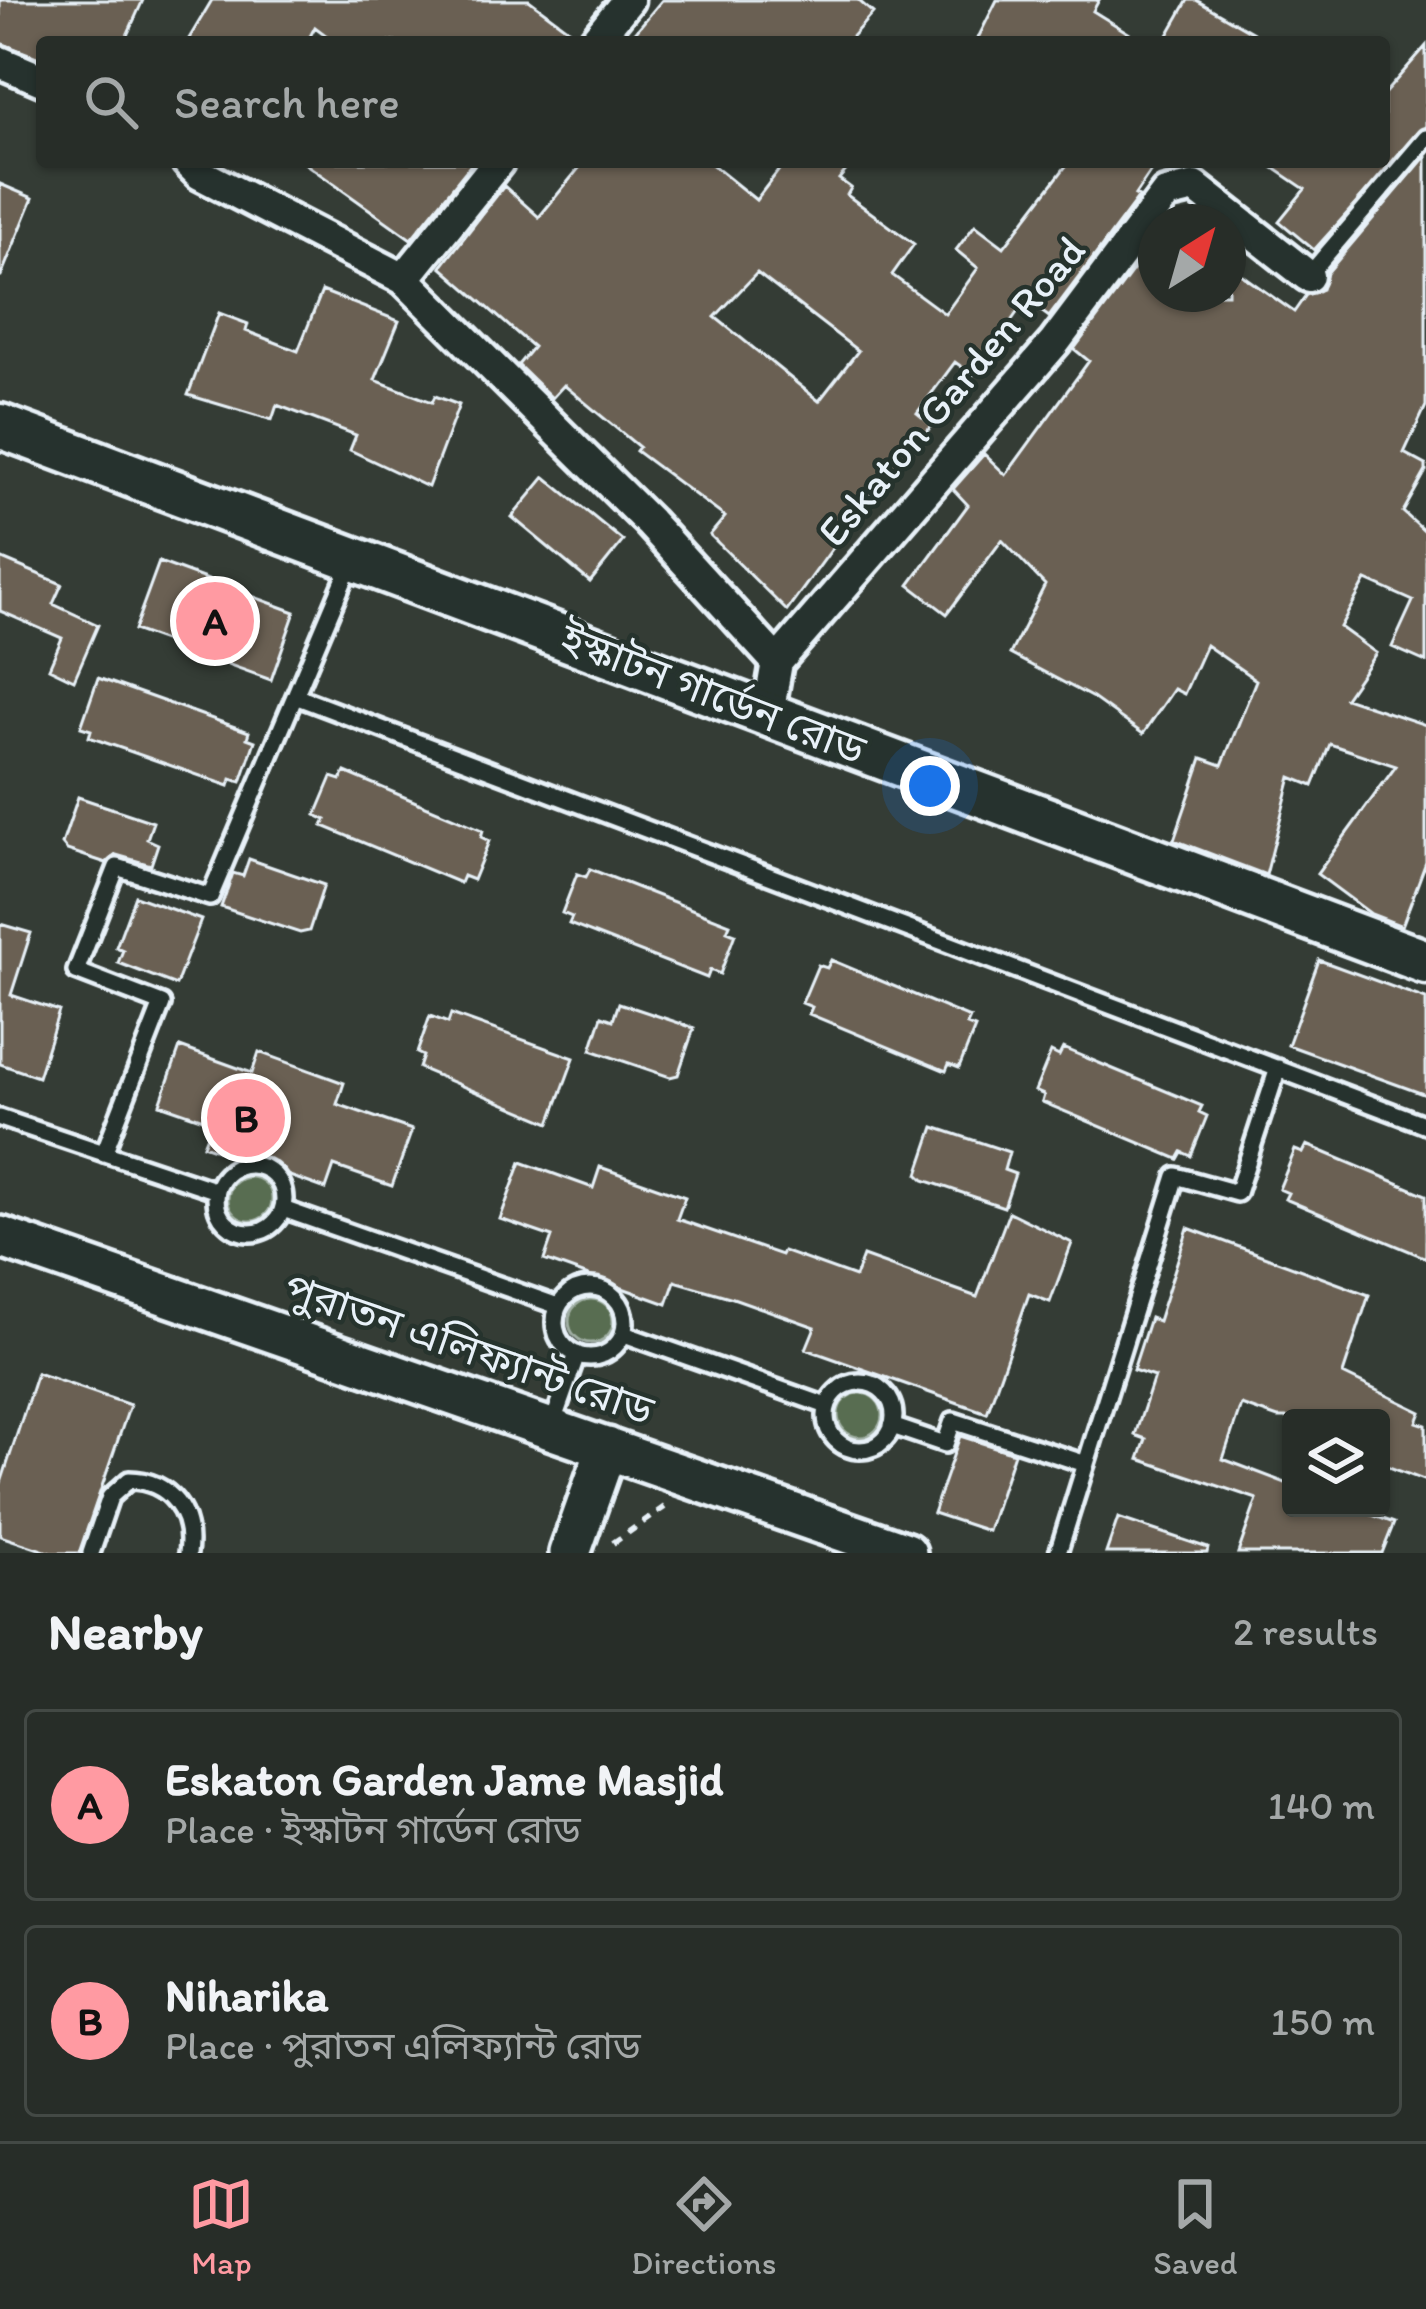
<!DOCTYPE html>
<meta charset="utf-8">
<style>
:root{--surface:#272d28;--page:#2f3530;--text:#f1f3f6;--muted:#a4a8a8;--line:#434945;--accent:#ff9aa2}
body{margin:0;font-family:Itim,"Noto Sans Bengali",sans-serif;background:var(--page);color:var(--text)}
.controls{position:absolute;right:36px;bottom:36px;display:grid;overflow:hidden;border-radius:12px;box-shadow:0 3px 9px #0004}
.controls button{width:108px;height:108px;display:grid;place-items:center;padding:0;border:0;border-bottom:3px solid var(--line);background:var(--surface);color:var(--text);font:60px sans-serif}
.compass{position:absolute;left:1138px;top:204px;width:108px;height:108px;border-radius:50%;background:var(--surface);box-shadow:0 3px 9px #0004;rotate:37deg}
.you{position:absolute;left:930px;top:786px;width:42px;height:42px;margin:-30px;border:9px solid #fff;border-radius:50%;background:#1a73e8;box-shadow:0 0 0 18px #1a73e833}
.badge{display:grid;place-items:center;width:78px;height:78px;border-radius:50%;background:var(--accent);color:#111;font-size:39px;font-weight:700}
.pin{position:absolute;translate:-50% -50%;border:6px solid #fff;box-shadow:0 3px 12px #0006}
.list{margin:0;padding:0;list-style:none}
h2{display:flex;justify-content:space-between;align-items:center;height:156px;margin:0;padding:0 48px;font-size:51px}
h2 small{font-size:39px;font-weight:400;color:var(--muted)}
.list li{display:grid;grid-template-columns:78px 1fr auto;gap:36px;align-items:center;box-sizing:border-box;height:192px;margin:0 24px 24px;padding:0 24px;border:3px solid var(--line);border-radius:12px}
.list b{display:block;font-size:45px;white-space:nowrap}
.list p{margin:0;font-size:39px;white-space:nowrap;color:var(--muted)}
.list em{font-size:39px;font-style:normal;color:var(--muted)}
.icon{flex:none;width:66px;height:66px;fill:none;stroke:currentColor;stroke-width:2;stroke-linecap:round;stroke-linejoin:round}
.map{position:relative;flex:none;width:1426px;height:1553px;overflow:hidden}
.search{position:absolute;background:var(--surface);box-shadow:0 3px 9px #0004;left:36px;right:36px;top:36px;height:132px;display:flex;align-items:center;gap:30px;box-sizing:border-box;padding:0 42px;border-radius:12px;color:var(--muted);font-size:45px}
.sheet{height:588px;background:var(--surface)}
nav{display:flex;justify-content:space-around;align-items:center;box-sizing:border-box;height:168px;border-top:3px solid var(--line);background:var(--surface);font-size:33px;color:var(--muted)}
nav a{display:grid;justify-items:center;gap:6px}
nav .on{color:var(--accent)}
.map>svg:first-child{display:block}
</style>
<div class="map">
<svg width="1426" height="1553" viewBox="0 0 1426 1553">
<rect width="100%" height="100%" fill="#343c35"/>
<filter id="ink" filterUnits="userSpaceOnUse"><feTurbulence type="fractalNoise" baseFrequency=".00833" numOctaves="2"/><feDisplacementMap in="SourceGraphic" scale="24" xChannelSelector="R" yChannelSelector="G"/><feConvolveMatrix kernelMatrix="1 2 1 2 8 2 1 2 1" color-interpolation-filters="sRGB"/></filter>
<g filter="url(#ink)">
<path fill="#596d51" stroke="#a0afa4" stroke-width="3" d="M228 1199a22 22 0 1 1 44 0a22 22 0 1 1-44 0Z
M569 1321a22 22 0 1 1 44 0a22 22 0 1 1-44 0Z
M838 1415a22 22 0 1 1 44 0a22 22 0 1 1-44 0Z"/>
<path fill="#6a6153" stroke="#e8f1f8" stroke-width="3" fill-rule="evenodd" d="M0 0H143L124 42H42V59L0 43Z
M212 0H529L576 35 575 42H335L315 27 307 42H187Z
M662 0H858L873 13 847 42H627Z
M997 0H1099L1093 11 1143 42H976Z
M1188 0H1196L1269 42H1164Z
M1426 46V126L1314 250 1279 221 1305 189 1265 162H1384V94Z
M1426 156V406L1404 453 1426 465V471L1403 512 1426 533V662L1392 647 1413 601 1366 580 1340 627 1376 653 1345 698 1426 725V862L1402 926 1371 914 1317 874 1396 766 1330 744 1313 786 1291 777 1266 875 1174 840 1202 758 1222 765 1256 680 1206 645 1184 694 1174 689 1143 734 1093 698 1010 654 1045 585 1002 540 947 614 909 585 968 505 953 489 984 454 1006 475 1089 361 1074 349 1156 240V294H1228V265L1294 312 1306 295 1322 289 1327 273Z
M303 162H473L411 239Z
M584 162H709L756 200 785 162H853L839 179 851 188 847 195 914 244 892 275 945 314 978 268 956 250 975 225 1004 247 1069 162H1157L1135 195 1139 197 1049 317 1026 300 973 375 955 362 917 413 932 425 876 497 872 494 787 611 710 535 725 517 636 451 639 447 564 385 552 398 518 365 533 347 441 267 504 186 539 217ZM757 273 858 351 819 401 715 317Z
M0 184 33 198 1 276H0Z
M322 291 399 321 375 380 432 402 435 396 459 405 428 487 350 450 356 435 277 405 272 420 188 395 219 313 248 324 246 331 298 351Z
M545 477 623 541 590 582 512 517Z
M0 558 62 584 53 604 98 625 74 680 49 668 62 638 0 611Z
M159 562 295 612 271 680 134 630Z
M98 678 249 732 247 738 255 741 241 782 231 779 229 786 89 737 91 730 81 727Z
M345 772 483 830 481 837 489 841 473 880 463 876 460 883 323 826 326 820 316 815 332 777 341 780Z
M78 797 153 822 147 839 158 844 151 865 116 855 106 863 67 850 62 844Z
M249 859 324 885 309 931 300 933 221 907 233 873 243 876Z
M590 869 730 924 727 931 735 934 720 974 710 970 707 978 569 924 572 917 562 913 577 874 586 877Z
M135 896 201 920 176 985 118 963 123 950 116 947Z
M0 924 31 933 11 995 59 1011 38 1077 0 1064Z
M831 960 970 1018 967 1025 975 1028 959 1068 949 1064 946 1071 809 1014 812 1007 802 1003 818 965 827 968Z
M1319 960 1426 999V1095L1288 1045Z
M619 1003 694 1028 678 1075 670 1077 591 1050 602 1016 613 1020Z
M451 1014 574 1058 550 1123 419 1068 423 1056 417 1053 430 1016 448 1023Z
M180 1047 252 1073 259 1052 344 1083 337 1104 412 1130 392 1186 334 1166 326 1189 203 1145 212 1122 160 1104Z
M1063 1048 1202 1106 1199 1112 1207 1116 1191 1156 1182 1152 1178 1159 1042 1102 1044 1095 1035 1091 1051 1052 1059 1056Z
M934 1127 1009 1152 1004 1170 1015 1174 1004 1207 924 1180 918 1174Z
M1307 1145 1426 1195V1258L1285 1199 1288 1193 1279 1189 1295 1150 1303 1153Z
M521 1162 593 1188 600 1167 685 1197 677 1219 781 1255 783 1251 855 1277 863 1256 977 1297 1009 1212 1072 1243 1050 1302 1029 1294 987 1413 806 1349 815 1327 733 1298 675 1281 667 1304 544 1260 552 1237 500 1219Z
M1188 1228 1369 1295 1343 1374 1421 1412 1417 1422 1426 1425V1481L1381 1464V1418H1278L1241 1405 1223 1459 1291 1485V1508H1353L1394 1523 1382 1553H1238L1257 1499 1139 1459 1146 1439 1135 1435 1154 1377 1133 1370 1150 1318 1158 1321Z
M37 1373 130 1405 79 1553H51L0 1536V1486Z
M960 1436 1014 1453 988 1531 933 1513Z
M1118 1518 1208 1548 1207 1553H1106Z"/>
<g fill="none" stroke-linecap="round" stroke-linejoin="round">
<g stroke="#e8f1f8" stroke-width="24">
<path id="service" d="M1308 276 1426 138
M295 696 1426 1125
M0 1118 217 1191
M104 1153 162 1004 76 971 117 867 210 897 352 561
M216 1199a34 34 0 1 1 68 0a34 34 0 1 1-68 0Z
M283 1209 558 1306
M555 1322a35 35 0 1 1 70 0a35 35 0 1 1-70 0Z
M624 1334 827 1406
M826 1416a34 34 0 1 1 68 0a34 34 0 1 1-68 0Z
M552 1425 577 1354
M892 1426 945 1444 953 1421 1086 1464
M91 1553 110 1497 129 1480C170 1480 194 1514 188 1553
M1058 1553 1176 1176 1237 1193 1278 1068"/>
</g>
<g stroke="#e8f1f8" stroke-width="39">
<path id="minor" d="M594 42 628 0
M0 62 42 80
M188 162 200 174 404 279 649 522 777 662
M404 279 498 162
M768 714 777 662 1055 342 1166 194 1195 187 1308 276"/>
</g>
<g stroke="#e8f1f8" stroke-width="48">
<path id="tertiary" d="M0 1237 906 1553
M570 1553 607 1448"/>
</g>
<g stroke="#e8f1f8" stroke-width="51">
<path id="secondary" d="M0 426 1426 962"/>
</g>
<path stroke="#e8f1f8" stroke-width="6" stroke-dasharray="9 9" stroke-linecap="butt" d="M613 1543 666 1506"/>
<use href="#service" stroke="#26332d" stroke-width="15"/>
<use href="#minor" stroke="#26332d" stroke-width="30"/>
<use href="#tertiary" stroke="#26332d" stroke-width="39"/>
<use href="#secondary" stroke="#26332d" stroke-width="42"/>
</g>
</g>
<g text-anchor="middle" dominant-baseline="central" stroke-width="9" stroke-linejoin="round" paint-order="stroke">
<g font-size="42" fill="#e8f1f8" stroke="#26332d">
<text transform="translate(951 391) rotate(-50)">Eskaton Garden Road</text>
<text transform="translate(713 694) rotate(21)">ইস্কাটন গার্ডেন রোড</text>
<text transform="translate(469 1349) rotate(19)">পুরাতন এলিফ্যান্ট রোড</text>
</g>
</g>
</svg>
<div class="controls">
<button><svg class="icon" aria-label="layers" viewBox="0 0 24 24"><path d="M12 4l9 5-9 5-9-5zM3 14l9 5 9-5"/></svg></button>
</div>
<svg class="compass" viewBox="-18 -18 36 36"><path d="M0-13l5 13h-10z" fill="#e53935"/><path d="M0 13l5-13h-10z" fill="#a4a8a8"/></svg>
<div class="you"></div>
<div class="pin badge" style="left:215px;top:621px">A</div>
<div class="pin badge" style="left:246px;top:1118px">B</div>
<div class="search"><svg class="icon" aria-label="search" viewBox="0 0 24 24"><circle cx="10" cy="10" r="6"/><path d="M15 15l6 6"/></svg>Search here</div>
</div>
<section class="sheet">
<h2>Nearby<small>2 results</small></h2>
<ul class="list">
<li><span class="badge">A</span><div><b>Eskaton Garden Jame Masjid</b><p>Place · ইস্কাটন গার্ডেন রোড</p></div><em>140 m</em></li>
<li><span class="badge">B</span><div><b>Niharika</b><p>Place · পুরাতন এলিফ্যান্ট রোড</p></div><em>150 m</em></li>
</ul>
</section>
<nav>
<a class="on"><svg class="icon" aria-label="map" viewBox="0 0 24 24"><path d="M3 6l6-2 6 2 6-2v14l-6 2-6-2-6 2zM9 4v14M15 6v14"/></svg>Map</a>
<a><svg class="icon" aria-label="directions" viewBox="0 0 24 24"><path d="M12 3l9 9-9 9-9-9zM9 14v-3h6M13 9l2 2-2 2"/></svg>Directions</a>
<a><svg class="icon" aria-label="saved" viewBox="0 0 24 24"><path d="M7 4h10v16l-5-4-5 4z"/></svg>Saved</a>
</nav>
